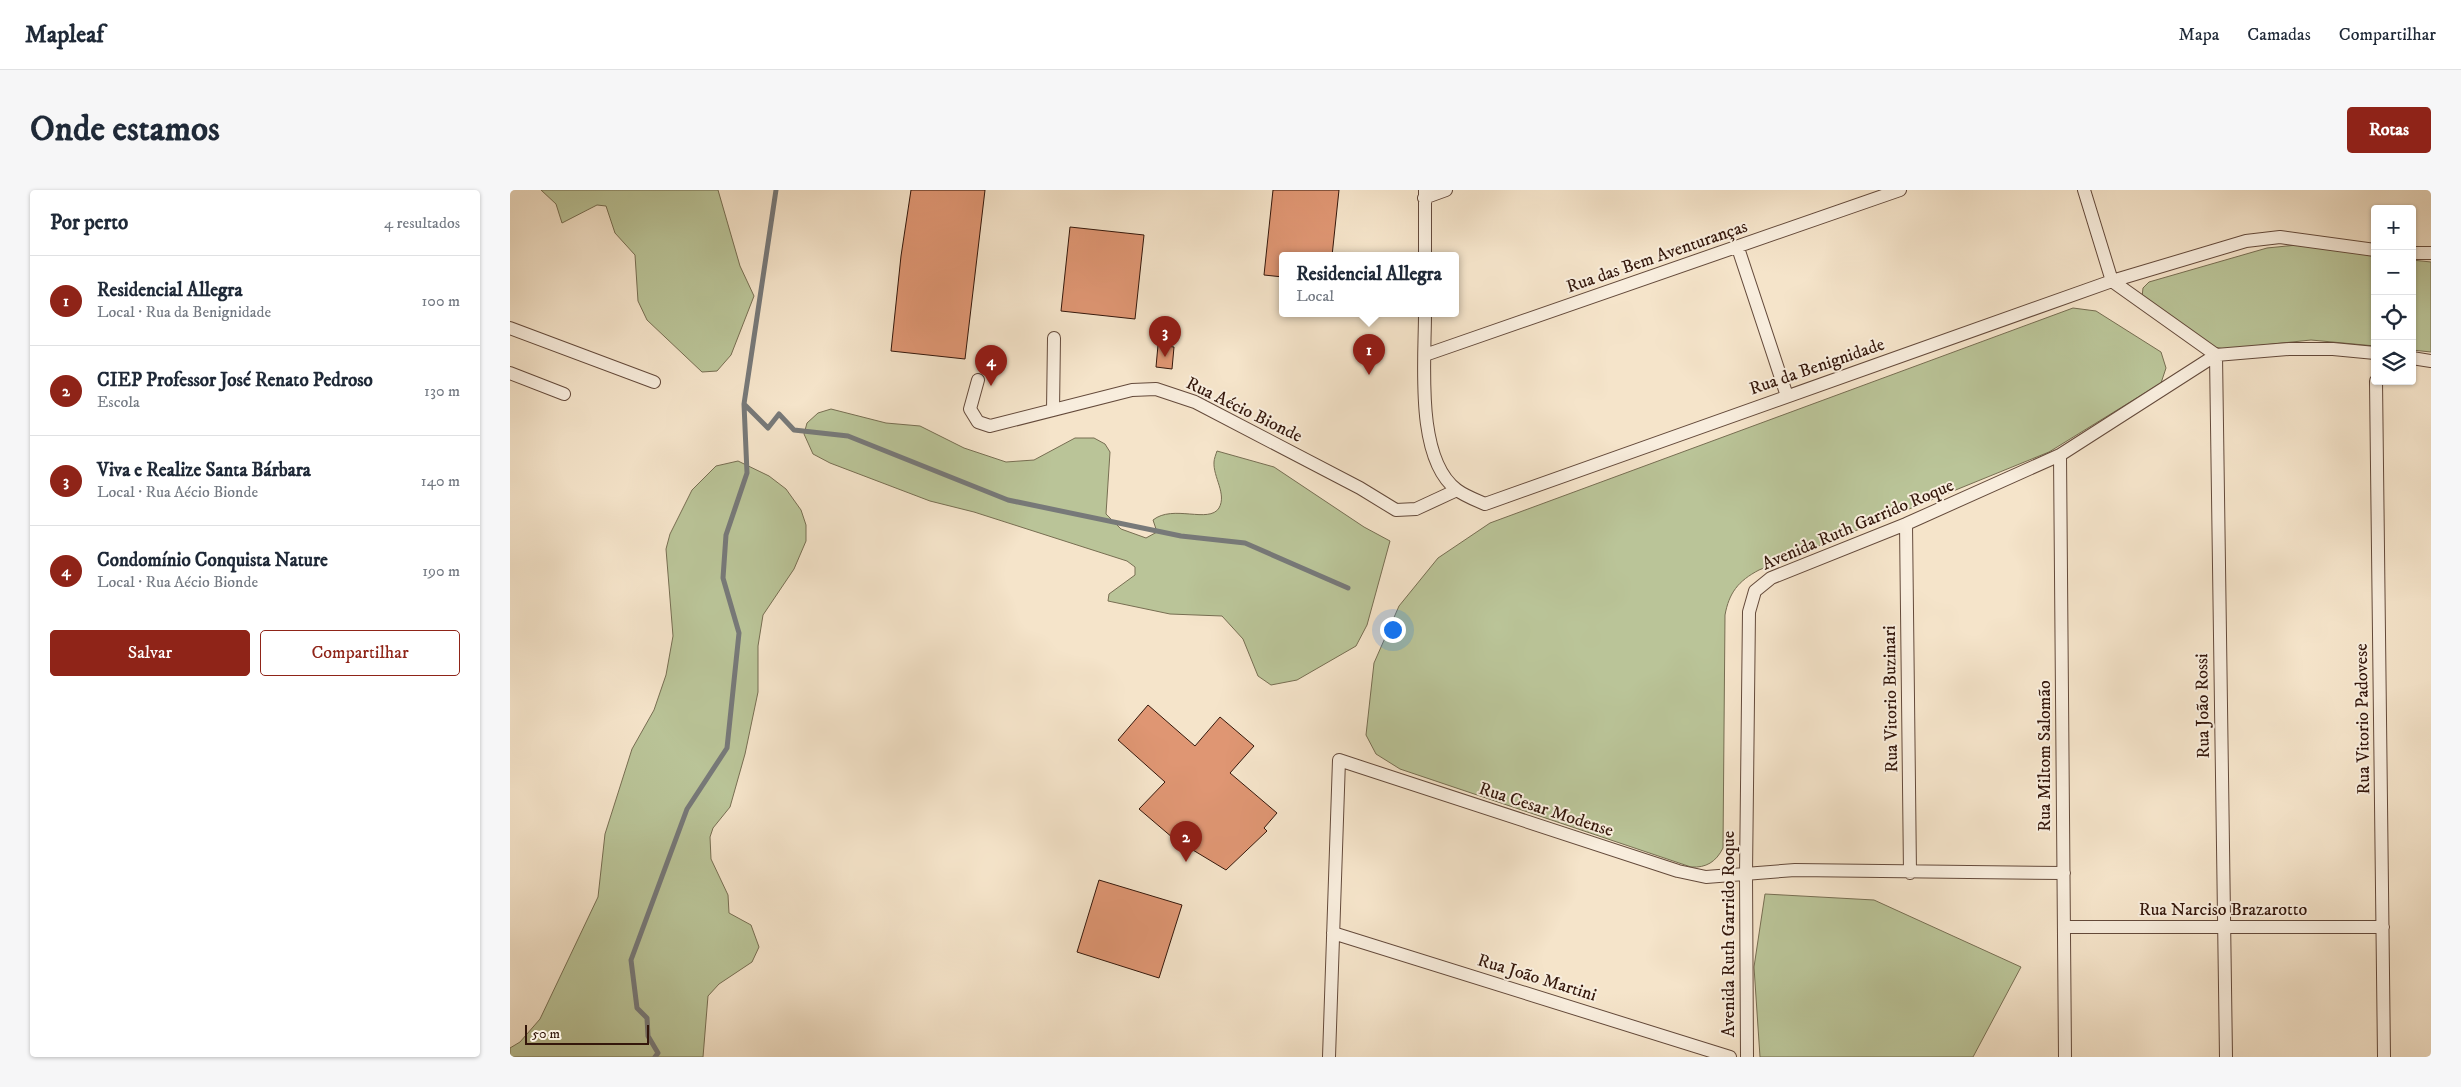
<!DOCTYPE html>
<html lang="pt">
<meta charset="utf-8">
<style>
:root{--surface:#fff;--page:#f6f6f7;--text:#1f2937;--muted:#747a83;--line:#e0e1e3;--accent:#8f2418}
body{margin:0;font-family:"IM FELL DW Pica",serif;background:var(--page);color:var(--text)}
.controls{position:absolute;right:15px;top:15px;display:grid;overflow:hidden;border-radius:5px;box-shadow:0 1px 4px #0004}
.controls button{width:45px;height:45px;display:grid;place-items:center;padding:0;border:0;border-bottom:1px solid var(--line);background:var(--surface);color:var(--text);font:25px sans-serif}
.scale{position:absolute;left:15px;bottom:12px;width:124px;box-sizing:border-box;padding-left:5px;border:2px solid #34170b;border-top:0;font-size:14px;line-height:18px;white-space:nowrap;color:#34170b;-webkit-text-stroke:4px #f8eddd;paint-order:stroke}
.you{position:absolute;left:882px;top:439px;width:18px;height:18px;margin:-12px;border:4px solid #fff;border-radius:50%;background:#1a73e8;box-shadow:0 0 0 8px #1a73e833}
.badge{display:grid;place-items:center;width:32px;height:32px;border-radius:50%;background:var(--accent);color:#fff;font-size:16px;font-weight:700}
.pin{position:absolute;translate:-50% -41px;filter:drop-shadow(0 1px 2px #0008)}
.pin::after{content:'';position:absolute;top:26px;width:18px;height:15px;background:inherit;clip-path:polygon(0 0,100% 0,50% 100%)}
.popup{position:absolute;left:769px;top:62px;width:180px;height:65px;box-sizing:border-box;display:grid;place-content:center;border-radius:5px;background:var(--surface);filter:drop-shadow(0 1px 4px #0005);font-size:16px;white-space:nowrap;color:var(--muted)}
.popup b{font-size:19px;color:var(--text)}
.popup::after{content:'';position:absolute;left:50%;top:100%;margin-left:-10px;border:10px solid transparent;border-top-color:var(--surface)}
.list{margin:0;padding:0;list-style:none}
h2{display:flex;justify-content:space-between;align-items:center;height:65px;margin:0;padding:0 20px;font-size:21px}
h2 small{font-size:16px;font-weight:400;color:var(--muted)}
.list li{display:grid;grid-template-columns:32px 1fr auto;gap:15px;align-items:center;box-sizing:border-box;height:90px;padding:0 20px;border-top:1px solid var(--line)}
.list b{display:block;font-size:19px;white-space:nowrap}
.list p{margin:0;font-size:16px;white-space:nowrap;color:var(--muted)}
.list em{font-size:16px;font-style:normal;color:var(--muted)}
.actions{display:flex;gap:10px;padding:15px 20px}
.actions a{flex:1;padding:11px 0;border:1px solid var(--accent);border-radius:5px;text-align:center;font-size:18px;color:var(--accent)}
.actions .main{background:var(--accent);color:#fff}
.icon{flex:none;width:28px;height:28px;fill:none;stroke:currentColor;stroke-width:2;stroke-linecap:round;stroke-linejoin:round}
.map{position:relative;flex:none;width:1921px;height:867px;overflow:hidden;border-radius:5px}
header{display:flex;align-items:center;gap:30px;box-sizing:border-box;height:70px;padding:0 25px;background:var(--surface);border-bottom:1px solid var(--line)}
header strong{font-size:24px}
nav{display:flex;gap:28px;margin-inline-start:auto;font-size:18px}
.intro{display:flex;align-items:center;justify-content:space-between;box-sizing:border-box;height:120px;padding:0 30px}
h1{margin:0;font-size:35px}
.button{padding:12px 22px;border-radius:5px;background:var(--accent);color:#fff;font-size:18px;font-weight:700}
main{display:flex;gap:30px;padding:0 30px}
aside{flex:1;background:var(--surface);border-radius:5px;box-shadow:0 1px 4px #0004}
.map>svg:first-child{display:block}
</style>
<header>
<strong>Mapleaf</strong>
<nav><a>Mapa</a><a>Camadas</a><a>Compartilhar</a></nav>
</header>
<div class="intro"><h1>Onde estamos</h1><a class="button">Rotas</a></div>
<main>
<aside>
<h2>Por perto<small>4 resultados</small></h2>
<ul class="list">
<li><span class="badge">1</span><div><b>Residencial Allegra</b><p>Local · Rua da Benignidade</p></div><em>100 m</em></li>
<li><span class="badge">2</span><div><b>CIEP Professor José Renato Pedroso</b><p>Escola</p></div><em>130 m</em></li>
<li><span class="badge">3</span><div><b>Viva e Realize Santa Bárbara</b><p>Local · Rua Aécio Bionde</p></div><em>140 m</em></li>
<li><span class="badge">4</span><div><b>Condomínio Conquista Nature</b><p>Local · Rua Aécio Bionde</p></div><em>190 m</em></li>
</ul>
<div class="actions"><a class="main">Salvar</a><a>Compartilhar</a></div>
</aside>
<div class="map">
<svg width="1921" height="867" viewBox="0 0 1921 867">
<rect width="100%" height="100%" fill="#f5e4ca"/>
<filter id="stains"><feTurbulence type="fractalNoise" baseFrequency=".004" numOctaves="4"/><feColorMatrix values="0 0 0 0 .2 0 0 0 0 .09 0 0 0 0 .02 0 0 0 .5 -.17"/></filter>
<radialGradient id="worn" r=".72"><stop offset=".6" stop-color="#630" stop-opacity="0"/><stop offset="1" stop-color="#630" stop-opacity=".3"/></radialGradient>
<path fill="#bac498" stroke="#776e52" d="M31 0H208L230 76 244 106 221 165 207 181 192 182 137 130 128 111 125 65 105 43 96 16 87 15 52 33 46 14Z
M1787 55 1865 65V156L1801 150 1715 159 1703 157 1632 107 1633 98 1639 92 1757 58Z
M1902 70 1921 72V162L1902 160Z
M1563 118 1586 121 1651 162 1656 178 1651 193 1539 262 1249 380C1228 391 1219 403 1215 425L1213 658C1206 672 1196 678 1181 677L890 579 866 564 856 545 864 473 889 416 928 368 980 333Z
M321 219 376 233 410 236 454 258 496 272 524 270 565 248H584L595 254 600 262 596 324 611 339 636 348 647 342 643 330C663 314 699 334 709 318 717 304 703 287 704 272 704 269 706 264 707 261L764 277 854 337 880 351 857 435 846 456 787 490 761 495 748 486 733 449 712 426 660 424 598 411 599 404 625 385V377L617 371 464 322 420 311 320 273 303 264 294 244 297 233 308 223Z
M228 271 259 286 276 299 291 320 296 335V351L284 379 253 425 248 456V502L235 564 220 617 203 638 200 647 201 669 218 705 219 723 241 735 249 757 242 772 209 794 198 806 193 867H0V858L10 852 30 829 88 707 95 644 122 559 144 520 156 485 163 446 156 359 160 344 182 300 206 276Z
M1255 704 1364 710 1511 777 1463 867H1250L1244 777Z"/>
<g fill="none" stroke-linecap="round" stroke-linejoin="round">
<path stroke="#777979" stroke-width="5" d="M235 215 258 238 269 224 284 240 338 246 498 310 671 346 735 353 838 398
M145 867 148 863 138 846 137 828 127 818 121 770 177 619 217 558 229 443 213 388 216 345 237 283 234 214 266 0"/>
</g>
<path fill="#df9673" stroke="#34170b" d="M401 0H475L455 169 381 161 391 66Z
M763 0H829L822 66H773V87L754 85Z
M560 37 634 45 625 129 551 121Z
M648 155 664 157 662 179 646 177Z
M638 515 685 556 710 527 744 556 720 583 767 623 754 638 757 641 716 680 663 648 629 619 655 592 608 550Z
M589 690 672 715 649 788 567 762Z"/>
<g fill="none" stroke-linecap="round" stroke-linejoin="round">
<g stroke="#644a3b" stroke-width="14">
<path id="minor" d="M1574 0 1602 91 1706 165 1716 867
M914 8 936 0
M1228 58 1277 206
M1902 63H1921
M915 66V0
M915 124C915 171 905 269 947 300 955 306 966 310 975 314L1602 91 1736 51 1770 47 1865 60
M0 138 144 192
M915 165 1390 0
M1902 168 1921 171
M0 183 54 204
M468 190 460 219 468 232 480 236 622 200 646 199 685 212 850 298 886 320 906 319 947 300
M1866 191 1874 867
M543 220 544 148
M1550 265 1555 867
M1396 334 1400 683
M1554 737H1873
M823 743 1220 867
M819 867 829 570 1168 681 1196 687 1285 680 1554 683
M1237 867 1236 684 1239 422 1245 401 1261 388 1396 334 1550 265 1706 165 1779 159H1823L1865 163"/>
</g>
<use href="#minor" stroke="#f8eddd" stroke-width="12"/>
</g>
<g text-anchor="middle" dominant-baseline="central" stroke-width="4" stroke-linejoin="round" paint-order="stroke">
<g font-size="18" fill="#34170b" stroke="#f8eddd">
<text transform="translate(1147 67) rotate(-19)">Rua das Bem Aventuranças</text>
<text transform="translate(1307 177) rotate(-19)">Rua da Benignidade</text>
<text transform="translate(734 220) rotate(26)">Rua Aécio Bionde</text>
<text transform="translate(1348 335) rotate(-23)">Avenida Ruth Garrido Roque</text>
<text transform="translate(1381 509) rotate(-91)">Rua Vitorio Buzinari</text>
<text transform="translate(1693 516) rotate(-91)">Rua João Rossi</text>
<text transform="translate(1853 529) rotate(-91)">Rua Vitorio Padovese</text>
<text transform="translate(1535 566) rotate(-90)">Rua Miltom Salomão</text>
<text transform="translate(1036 620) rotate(18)">Rua Cesar Modense</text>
<text x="1713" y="720">Rua Narciso Brazarotto</text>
<text transform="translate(1219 744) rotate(-90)">Avenida Ruth Garrido Roque</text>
<text transform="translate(1027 788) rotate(17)">Rua João Martini</text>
</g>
</g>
<rect width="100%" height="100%" filter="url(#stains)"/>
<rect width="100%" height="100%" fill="url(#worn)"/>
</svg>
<div class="controls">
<button>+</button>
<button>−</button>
<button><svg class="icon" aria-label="locate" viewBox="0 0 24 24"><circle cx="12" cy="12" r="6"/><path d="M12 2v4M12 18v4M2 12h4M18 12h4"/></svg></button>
<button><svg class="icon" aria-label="layers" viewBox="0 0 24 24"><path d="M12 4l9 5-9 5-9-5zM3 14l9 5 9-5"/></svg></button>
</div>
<div class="scale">50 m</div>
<div class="you"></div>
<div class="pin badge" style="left:859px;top:185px">1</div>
<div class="popup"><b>Residencial Allegra</b>Local</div>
<div class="pin badge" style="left:676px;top:672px">2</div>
<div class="pin badge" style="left:655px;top:167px">3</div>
<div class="pin badge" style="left:481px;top:196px">4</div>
</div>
</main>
